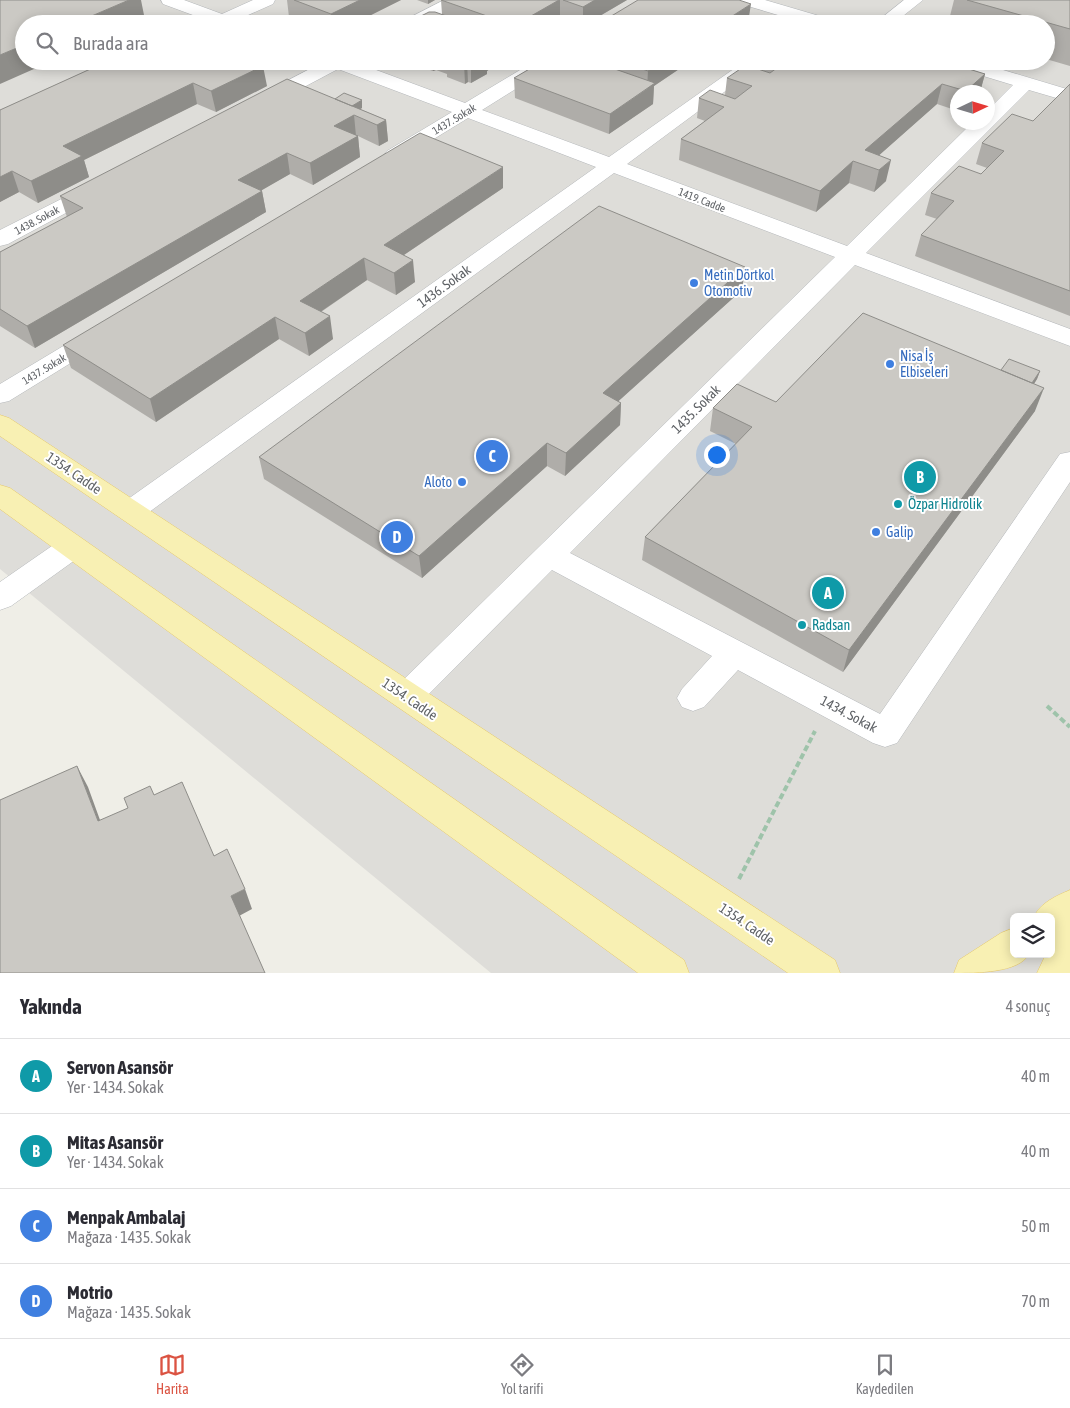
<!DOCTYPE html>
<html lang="tr">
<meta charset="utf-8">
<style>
:root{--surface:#fff;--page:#f2f2f3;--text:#2b2b33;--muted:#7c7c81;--line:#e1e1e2;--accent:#db5342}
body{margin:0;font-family:"Asap Condensed",sans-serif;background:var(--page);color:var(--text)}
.controls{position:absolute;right:15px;bottom:15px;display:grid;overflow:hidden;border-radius:8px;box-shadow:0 2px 12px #0003}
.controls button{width:45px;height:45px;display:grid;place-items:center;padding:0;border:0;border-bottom:1px solid var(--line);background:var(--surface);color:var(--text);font:25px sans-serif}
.compass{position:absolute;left:950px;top:85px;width:45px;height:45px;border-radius:50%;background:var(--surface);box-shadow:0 2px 12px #0003;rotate:86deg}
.you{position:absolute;left:716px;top:454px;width:18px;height:18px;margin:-12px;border:4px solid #fff;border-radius:50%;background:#1a73e8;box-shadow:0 0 0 8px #1a73e833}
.badge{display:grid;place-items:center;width:32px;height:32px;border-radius:50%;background:var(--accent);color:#fff;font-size:16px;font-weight:700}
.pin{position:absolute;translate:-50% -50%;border:2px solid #fff;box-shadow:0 1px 5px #0006}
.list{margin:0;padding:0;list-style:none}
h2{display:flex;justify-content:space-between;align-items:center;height:65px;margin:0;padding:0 20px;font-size:21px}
h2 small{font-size:16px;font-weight:400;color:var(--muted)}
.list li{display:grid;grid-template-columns:32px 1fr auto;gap:15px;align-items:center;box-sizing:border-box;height:75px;padding:0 20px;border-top:1px solid var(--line)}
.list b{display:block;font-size:19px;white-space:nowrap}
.list p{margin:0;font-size:16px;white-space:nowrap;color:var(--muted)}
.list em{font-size:16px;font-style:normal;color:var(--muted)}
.icon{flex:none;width:28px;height:28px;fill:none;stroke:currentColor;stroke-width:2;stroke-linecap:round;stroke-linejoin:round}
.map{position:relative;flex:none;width:1070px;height:973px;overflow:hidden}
.search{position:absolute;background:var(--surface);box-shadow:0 2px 12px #0003;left:15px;right:15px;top:15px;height:55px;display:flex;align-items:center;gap:12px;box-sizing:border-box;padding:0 18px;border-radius:28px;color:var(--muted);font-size:19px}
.sheet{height:365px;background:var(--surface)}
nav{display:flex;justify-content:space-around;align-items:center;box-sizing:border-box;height:70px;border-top:1px solid var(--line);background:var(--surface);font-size:14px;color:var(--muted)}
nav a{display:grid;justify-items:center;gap:2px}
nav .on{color:var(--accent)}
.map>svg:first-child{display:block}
</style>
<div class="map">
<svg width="1070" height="973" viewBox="0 0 1070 973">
<rect width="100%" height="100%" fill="#efeee7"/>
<path fill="#deddd9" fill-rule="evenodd" d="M0 0H1070V973H491L0 569ZM24 24H1046V61H24ZM958 92H988V122H958ZM1014 917H1051V954H1014Z"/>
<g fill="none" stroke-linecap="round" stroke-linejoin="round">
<g stroke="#b4b7ba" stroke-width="1">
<path id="minor" d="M161 0H184L222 14 253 0H275L273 4 237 20 240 24H207L209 21 163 4Z
M444 0H465L463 4 424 24H403L405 20Z
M739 0H765L833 20 835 24H808L741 4Z
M904 0H923L893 24H874Z
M325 61H352L465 103 535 61H557L554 65 482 110 609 157 745 61H766L627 164 847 246 973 122H988V110L1013 85 947 65 944 61H973L1070 90V102L1029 90 866 253 1070 329V346L855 265 570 553 880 714 1060 454 1070 452V482L897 743 885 747 873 743 738 670 704 707 693 711 682 707 677 698 682 689 712 656 552 570 418 705 407 709 396 705 391 696 396 687 835 257 614 173 141 518 131 521 121 518 117 511 121 504 596 167 468 118 401 159 394 161 387 159 384 155 387 151 452 112 338 69 272 104 265 106 258 104 256 100 258 96Z
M96 183 103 185 106 189 103 193 8 244 0 246V230L89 185Z
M99 328 108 330 111 335 108 340 9 401 0 403V384L90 330Z
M72 536 82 539 86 547 82 555 11 606 0 610V582L62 539Z"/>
</g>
<g stroke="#e6c86a" stroke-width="1">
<path id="major" d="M0 415 9 418 835 960 840 973H788L0 436Z
M0 485 10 488 684 960 689 973H638L0 509Z
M1070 890V973H1037L1046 954H1051V944L1055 937 1051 939V917H1034C1040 903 1056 896 1070 890Z
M1014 928V954H1029C1019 973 976 973 954 973L959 960 1001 933Z"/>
</g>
<path stroke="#9ec3aa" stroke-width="4" stroke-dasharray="6 3" stroke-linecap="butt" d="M1047 706 1070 727
M739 879 815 731"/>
<use href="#minor" fill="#fff" fill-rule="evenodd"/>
<use href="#major" fill="#f8f0b3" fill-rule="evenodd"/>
</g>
<path fill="#afada9" d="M287 0H401L353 24H308L289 17Z
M417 0H435L428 4Z
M441 0H627L586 24H576L560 19 551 24H412L413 23V20L442 14Z
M954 0H1070V66L1046 59V24H948Z
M108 61 267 86 216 112 197 104 84 160 89 177 38 203 19 192 0 202V110Z
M414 61H509L495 70 491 68 487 71V74L471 83 468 82 465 84 447 77V74L436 70 433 71 421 67V64Z
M543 61H691L654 86 653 104 609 134 515 98 514 78Z
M760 61H943L985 74 980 92H958V111L937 104 879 155 886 181 874 192 849 183 816 212 679 160 681 139 705 121 697 118 699 98 725 95 727 78 759 69Z
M1070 84V316L915 256 921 235 937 219 925 215 931 193 981 174 987 168 976 164 982 143 1033 121Z
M335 99 362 108 360 109 386 120 388 141 379 146 358 136 360 157 313 185 290 174 261 190 262 191 266 212 35 348 0 326V252L67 217 60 196Z
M503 188 404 255 415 282 396 295 367 280 321 312 333 339 309 356 279 339 156 422 71 368 63 345Z
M745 267 742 290 618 401 621 403 620 425 565 476 547 466 422 578 264 479 259 457Z
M1001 370 1040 371 1037 379 1034 384 1035 411 843 672 642 560 645 537 736 444 710 431 713 408 776 402Z"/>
<path fill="#8e8d89" d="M129 0H141L145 20 137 24H73Z
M360 0H401L353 24H332L331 14Z
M428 0H435L428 4Z
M559 0H560V19L551 24H517Z
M595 0H627L586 24H583V7Z
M751 4 748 23 747 24H720Z
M24 45V61H52L0 84V55Z
M432 61H436V70L433 71Z
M474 61H491V68L487 71V74L471 83V63Z
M494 61H509L495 70Z
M663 61H691L654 86 653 104 609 134 610 114 647 89 648 71Z
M467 62 468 82 465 84 464 63Z
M263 66 267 86 216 112 211 91Z
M985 74 980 92H966V91Z
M193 83 197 104 84 160 89 177 38 203 31 181 63 146Z
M942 84 937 104 867 166 865 150Z
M362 100V108L342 119 341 112Z
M354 115 356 136 334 126Z
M386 120 388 141 379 146 377 125Z
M358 136 360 157 313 185 310 163Z
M287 153 290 174 243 201 238 180Z
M891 160 886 181 874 192 879 170Z
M853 161 849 183 816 212 820 191Z
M503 167V188L386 267 384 245Z
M12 171 19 192 0 202V177Z
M262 191 266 212 35 348 27 326Z
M364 258 367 280 304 323 300 301Z
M413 260 415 282 396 295 394 273Z
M745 267 742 290 602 416 603 393Z
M330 316 333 339 309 356 305 333Z
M275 317 279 339 156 422 150 399Z
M1040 371 1037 379 1026 396 1029 388Z
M1044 388 1035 411 843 672 849 650Z
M621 403 620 425 565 476 566 453Z
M547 443V466L422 578 419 556Z
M77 766 88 787 108 842 98 821Z
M245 889 252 909 239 916 231 896Z"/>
<path fill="#cbc9c4" stroke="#8e8d89" d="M0 0H129L73 24H24V45L0 55Z
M294 0H360L331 14Z
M441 0H559L517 24H510Z
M563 0H595L583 7Z
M638 0H739L751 4 720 24H598Z
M967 0H1070V29Z
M429 12H435L452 18 449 19 466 24H412L416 21 413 20Z
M108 61H253L263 66 211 91 193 83 63 146 82 156 31 181 12 171 0 177V110Z
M458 61H474L471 63 467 62 464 63Z
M543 61H592L655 83 610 114 514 78Z
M620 61H663L648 71Z
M783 61H943L985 74 966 91 942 84 865 150 891 160 879 170 853 161 820 191 681 139 724 107 699 98 710 90 735 99 752 86 727 78 746 65 770 73 785 62Z
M287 79 386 120 377 125 354 115 334 126 358 136 310 163 287 153 238 180 262 191 27 326 0 309V252L83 208 60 196Z
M1070 84V291L921 235 954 201 931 193 959 166 981 174 1004 151 982 143 1012 114 1033 121Z
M344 93 362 100 352 106 335 99Z
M420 133 503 167 384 245 413 260 394 273 364 258 300 301 330 316 305 333 275 317 150 399 63 345Z
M599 206 745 267 603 393 621 403 566 453 547 443 419 556 259 457Z
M863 313 1044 388 849 650 645 537 752 427 713 408 737 384 776 402Z
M1009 359 1040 371 1032 383 1001 370Z
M77 766 98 821 128 808 124 798 150 786 154 795 182 782 214 856 227 849 245 889 231 896 265 973H0V800Z"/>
<g fill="#3f7fe0" stroke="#fff" stroke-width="2">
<circle cx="694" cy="283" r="5"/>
<circle cx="890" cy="364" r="5"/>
<circle cx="462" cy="482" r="5"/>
<circle cx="876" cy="532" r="5"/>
</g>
<g fill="#0f9aa8" stroke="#fff" stroke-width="2">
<circle cx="898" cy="504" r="5"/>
<circle cx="802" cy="625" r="5"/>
</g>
<g text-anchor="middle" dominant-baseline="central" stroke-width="4" stroke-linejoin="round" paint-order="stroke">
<g font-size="11" fill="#5f6266" stroke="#fff">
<text transform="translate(454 119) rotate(-31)">1437. Sokak</text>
<text transform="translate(702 200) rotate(21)">1419. Cadde</text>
<text transform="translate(37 220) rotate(-28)">1438. Sokak</text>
<text transform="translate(44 369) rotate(-31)">1437. Sokak</text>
</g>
<g font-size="14" fill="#366cbe" stroke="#fff" text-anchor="start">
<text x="704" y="275">Metin Dörtkol<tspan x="704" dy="16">Otomotiv</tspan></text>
<text x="900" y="356">Nisa İş<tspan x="900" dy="16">Elbiseleri</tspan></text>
<text x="452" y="482" text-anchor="end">Aloto</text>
<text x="886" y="532">Galip</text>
</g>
<g font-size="14" fill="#5f6266" stroke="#fff">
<text transform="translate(444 286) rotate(-36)">1436. Sokak</text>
<text transform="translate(696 409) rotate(-45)">1435. Sokak</text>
<text transform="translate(74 473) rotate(34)">1354. Cadde</text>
<text transform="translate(410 699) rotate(34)">1354. Cadde</text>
<text transform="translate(849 714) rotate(28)">1434. Sokak</text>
<text transform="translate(747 924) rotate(34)">1354. Cadde</text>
</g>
<g font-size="14" fill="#0d838f" stroke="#fff" text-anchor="start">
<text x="908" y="504">Özpar Hidrolik</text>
<text x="812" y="625">Radsan</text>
</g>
</g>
</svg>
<div class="controls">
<button><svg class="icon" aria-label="layers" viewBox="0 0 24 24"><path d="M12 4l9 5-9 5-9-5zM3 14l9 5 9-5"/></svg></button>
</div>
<svg class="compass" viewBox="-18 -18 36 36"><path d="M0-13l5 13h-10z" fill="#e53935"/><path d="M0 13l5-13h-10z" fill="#7c7c81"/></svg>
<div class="you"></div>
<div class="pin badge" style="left:828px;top:593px;background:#0f9aa8">A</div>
<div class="pin badge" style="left:920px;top:477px;background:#0f9aa8">B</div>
<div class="pin badge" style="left:492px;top:456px;background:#3f7fe0">C</div>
<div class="pin badge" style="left:397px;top:537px;background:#3f7fe0">D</div>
<div class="search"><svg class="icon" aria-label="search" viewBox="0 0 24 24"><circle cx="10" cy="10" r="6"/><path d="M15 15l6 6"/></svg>Burada ara</div>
</div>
<section class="sheet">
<h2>Yakında<small>4 sonuç</small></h2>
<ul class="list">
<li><span class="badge" style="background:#0f9aa8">A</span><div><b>Servon Asansör</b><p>Yer · 1434. Sokak</p></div><em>40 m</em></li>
<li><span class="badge" style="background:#0f9aa8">B</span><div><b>Mitas Asansör</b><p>Yer · 1434. Sokak</p></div><em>40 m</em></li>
<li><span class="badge" style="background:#3f7fe0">C</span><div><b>Menpak Ambalaj</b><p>Mağaza · 1435. Sokak</p></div><em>50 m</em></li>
<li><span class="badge" style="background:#3f7fe0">D</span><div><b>Motrio</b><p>Mağaza · 1435. Sokak</p></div><em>70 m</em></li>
</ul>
</section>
<nav>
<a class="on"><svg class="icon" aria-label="map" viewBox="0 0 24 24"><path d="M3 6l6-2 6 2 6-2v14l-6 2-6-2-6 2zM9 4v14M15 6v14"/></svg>Harita</a>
<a><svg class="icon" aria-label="directions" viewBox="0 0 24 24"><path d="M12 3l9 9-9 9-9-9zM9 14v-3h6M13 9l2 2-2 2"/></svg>Yol tarifi</a>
<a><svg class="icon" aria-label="saved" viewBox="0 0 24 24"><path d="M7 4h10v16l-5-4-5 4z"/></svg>Kaydedilen</a>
</nav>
